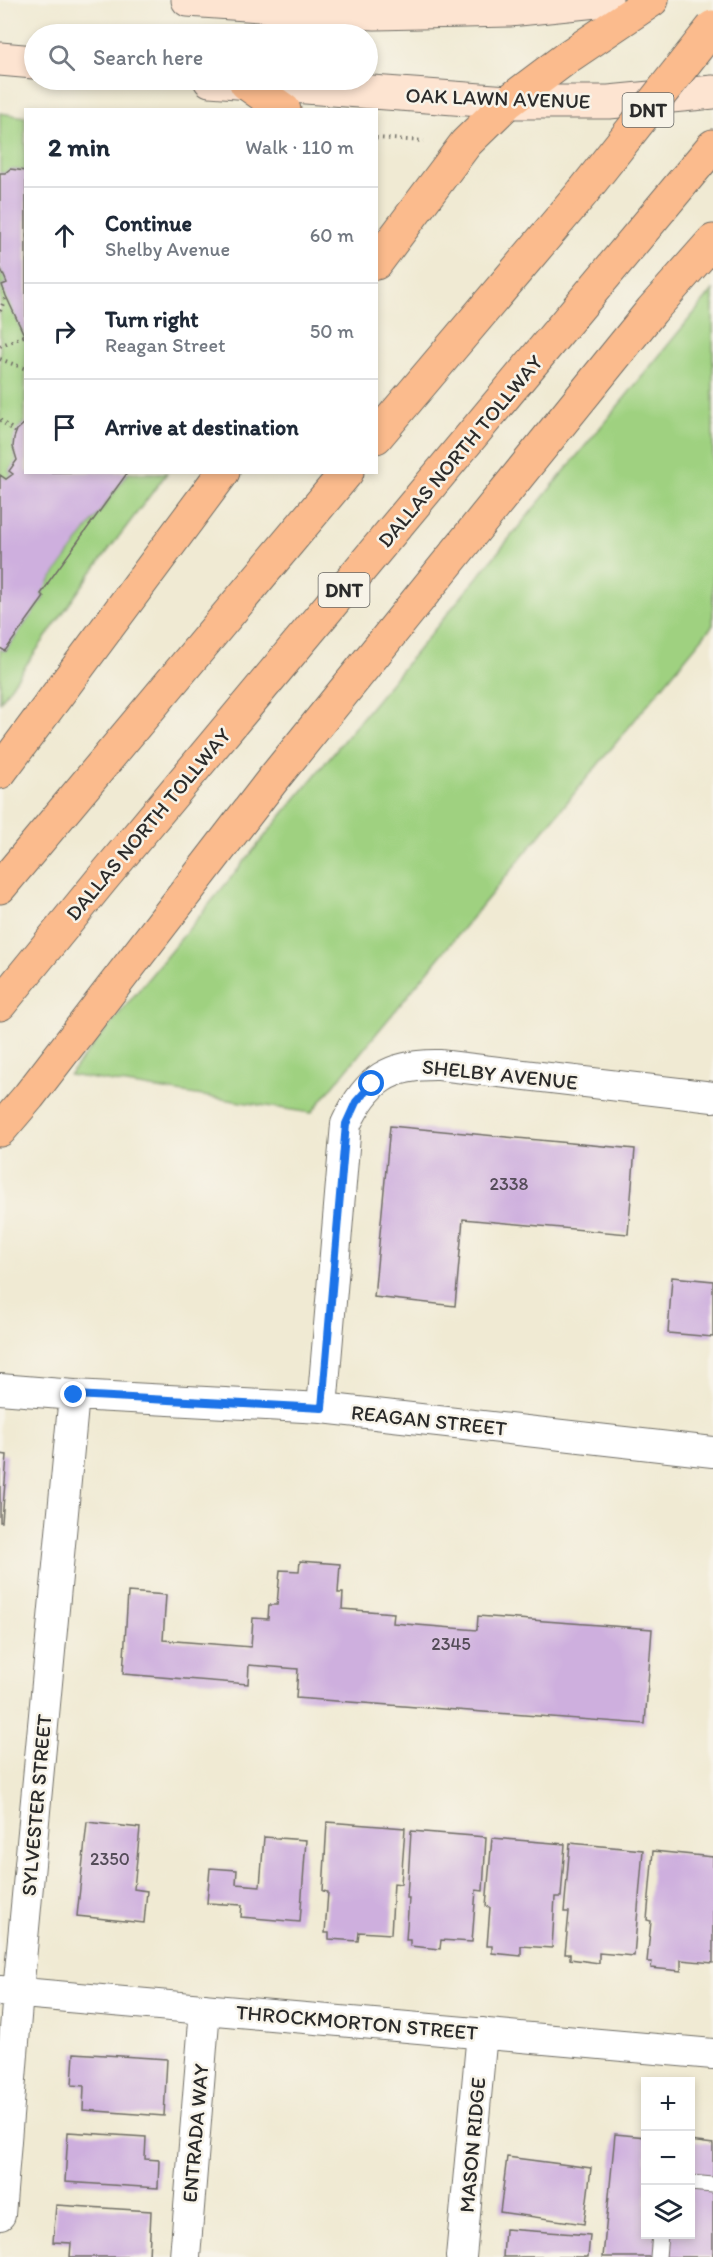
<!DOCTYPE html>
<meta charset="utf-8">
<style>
:root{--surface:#fff;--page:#f6f6f7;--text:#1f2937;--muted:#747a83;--line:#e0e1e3}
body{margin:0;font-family:Itim,sans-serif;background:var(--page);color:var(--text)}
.controls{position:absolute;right:18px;bottom:18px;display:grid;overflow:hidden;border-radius:0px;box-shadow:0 3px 9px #0003}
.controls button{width:54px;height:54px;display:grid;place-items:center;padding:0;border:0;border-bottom:2px solid var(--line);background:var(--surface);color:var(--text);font:30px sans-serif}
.stop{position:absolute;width:18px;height:18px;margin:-14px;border:4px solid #1a73e8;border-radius:50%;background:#fff}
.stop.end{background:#1a73e8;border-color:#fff;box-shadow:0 2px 6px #0008}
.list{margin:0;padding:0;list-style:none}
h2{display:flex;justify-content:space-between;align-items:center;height:78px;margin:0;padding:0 24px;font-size:26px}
h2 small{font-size:20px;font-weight:400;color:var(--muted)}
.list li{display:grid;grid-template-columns:39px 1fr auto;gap:18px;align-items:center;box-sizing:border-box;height:96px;padding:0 24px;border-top:2px solid var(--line)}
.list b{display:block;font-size:22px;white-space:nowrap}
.list p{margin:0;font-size:20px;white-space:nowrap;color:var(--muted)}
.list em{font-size:20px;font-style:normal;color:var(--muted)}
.icon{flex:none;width:33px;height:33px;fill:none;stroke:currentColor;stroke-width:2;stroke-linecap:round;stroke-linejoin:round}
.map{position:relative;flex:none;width:713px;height:2257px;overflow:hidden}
.search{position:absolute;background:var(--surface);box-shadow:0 3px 9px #0003;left:24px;top:24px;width:354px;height:66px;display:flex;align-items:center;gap:15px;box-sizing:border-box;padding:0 21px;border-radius:33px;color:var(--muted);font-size:22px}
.panel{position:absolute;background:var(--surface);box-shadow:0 3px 9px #0003;left:24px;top:108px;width:354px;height:366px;border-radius:0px}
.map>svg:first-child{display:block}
</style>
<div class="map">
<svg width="713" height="2257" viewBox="0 0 713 2257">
<rect width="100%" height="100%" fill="#f7f3e8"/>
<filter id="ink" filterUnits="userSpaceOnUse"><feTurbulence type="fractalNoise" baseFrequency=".0167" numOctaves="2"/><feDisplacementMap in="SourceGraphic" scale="12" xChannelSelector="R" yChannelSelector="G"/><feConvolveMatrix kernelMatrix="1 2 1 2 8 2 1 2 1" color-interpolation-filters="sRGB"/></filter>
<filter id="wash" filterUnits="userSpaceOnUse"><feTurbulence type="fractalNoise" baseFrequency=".008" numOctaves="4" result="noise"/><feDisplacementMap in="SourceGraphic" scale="24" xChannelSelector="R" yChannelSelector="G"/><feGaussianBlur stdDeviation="1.35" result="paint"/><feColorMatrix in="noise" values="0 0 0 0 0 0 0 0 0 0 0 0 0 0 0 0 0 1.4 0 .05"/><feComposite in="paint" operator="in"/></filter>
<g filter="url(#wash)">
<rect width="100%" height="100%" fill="#f0ead3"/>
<path fill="#9fd180" stroke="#657e56" stroke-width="1.5" d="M0 113 25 117V171L10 169 5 173H0Z
M0 267 7 283 2 285 26 339 25 422C13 432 11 445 17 460L9 471 13 474 6 479 0 475Z
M713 290V625L311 1113 69 1075Z
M128 473H167L92 572 0 702V651L1 649 5 651 44 597 41 594 47 584Z"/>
<g id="blocks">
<path fill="#ceafde" d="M10 169 26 171V339L6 296 2 285 7 283 0 267V173H5Z
M26 422V472H128L47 584H48L41 594 44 597 5 651 0 648V475L6 479 13 474 9 471 17 460 13 447 14 438 17 430Z
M390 1126 635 1149 628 1234 463 1219 455 1306 374 1297Z
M672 1277 713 1281V1337L668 1333Z
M0 1454 7 1455 2 1522H0Z
M300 1561 340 1564 338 1593H343L342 1609 394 1613 393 1623 477 1630 478 1616 652 1629 645 1724 296 1698 298 1669 249 1665 248 1684 123 1674 128 1592 166 1595 163 1640 251 1647 253 1618 268 1619 269 1605H277L280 1570 299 1571Z
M87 1822 140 1828 134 1889 147 1891 144 1923 77 1916Z
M327 1822 405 1828 401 1884 394 1883 391 1934 359 1932 358 1941 329 1939V1933H325L328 1892 323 1891Z
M411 1831 486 1837 483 1891 476 1890 472 1942 441 1940 440 1949 410 1946V1940H406L409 1898H407Z
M264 1837 306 1840 300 1922 241 1917 242 1905 207 1903 210 1868 237 1870 236 1884 260 1886Z
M492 1838 565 1844 561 1897H555L552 1948 521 1946V1956L492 1953V1946H487L490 1907 486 1906Z
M570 1843 643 1850 634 1956 599 1953V1963L570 1959V1954H565L569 1912H564Z
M653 1851 713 1857V1963L681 1960V1971L651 1968 652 1962H647L651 1921 647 1920Z
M74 2053 167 2059 164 2116 83 2110 84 2086 72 2085Z
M68 2132 146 2137 145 2159 159 2160 158 2188 65 2182Z
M615 2134 646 2137V2234H690V2141L713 2144V2257H603Z
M507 2157 591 2168 584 2224 500 2212Z
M56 2205 151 2211 149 2257H70L71 2243 53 2242Z
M505 2229 590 2235 588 2257H503Z"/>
</g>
</g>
<g filter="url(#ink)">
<use href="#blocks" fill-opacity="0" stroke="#706e66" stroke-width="1.5"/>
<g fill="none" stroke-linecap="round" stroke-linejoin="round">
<g stroke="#706e66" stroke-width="17">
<path id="service" d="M690 2183 713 2185
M658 2257 660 2234"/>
</g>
<g stroke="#706e66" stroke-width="32">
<path id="minor" d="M0 1389 74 1395 322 1408 713 1452
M322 1408 346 1124C367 1079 390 1064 439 1065L713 1097
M0 1991 713 2054
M0 2215 18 1992 74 1395
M185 2257 205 2009
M461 2257 482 2033"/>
</g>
<g stroke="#706e66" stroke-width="35">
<path id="secondary" d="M188 0 375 13 509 10 606 0
M0 59 34 62
M210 80 508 102H609L713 92"/>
</g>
<g stroke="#706e66" stroke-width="35">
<path id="motorway" d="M246 83 284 110
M376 263 466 143 508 102 569 56 652 0
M376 437 583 192
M0 772 223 472
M0 887 347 472
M0 1004 102 879 713 146
M0 1130 29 1096 274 778 652 310 713 241"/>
</g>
<path stroke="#706e66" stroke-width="4" stroke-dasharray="1.5 4.5" stroke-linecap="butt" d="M376 138 424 141
M0 311 6 296
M0 346 24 336
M0 359 26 369
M0 420 16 432"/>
<use href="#service" stroke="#fff" stroke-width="15"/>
<use href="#minor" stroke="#fff" stroke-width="30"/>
<use href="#secondary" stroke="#fde4d1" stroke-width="33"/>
<use href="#motorway" stroke="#fbbb8d" stroke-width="33"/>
<g stroke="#706e66" stroke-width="35" stroke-linecap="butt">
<path id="motorway-bridge" d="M583 192 713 27"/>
</g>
<use href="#motorway-bridge" stroke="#fbbb8d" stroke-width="33"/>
</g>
</g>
<g fill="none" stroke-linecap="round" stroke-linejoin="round" filter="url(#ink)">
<path stroke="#1a73e8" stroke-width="8" d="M74 1395 322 1408 346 1124 356 1102 372 1084"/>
</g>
<g text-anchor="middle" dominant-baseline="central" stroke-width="5" stroke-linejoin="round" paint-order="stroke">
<g font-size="18" fill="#544c58">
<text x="509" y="1184">2338</text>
<text x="451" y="1644">2345</text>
<text x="110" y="1859">2350</text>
</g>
<g fill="#f7f3e8" stroke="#686764" stroke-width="1.5">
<rect x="622.5" y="93" width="51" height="34" rx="4.5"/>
<rect x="318.5" y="573" width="51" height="34" rx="4.5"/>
</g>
<g font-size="20" font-weight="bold" fill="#2b2b2b">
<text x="648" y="110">DNT</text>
<text x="344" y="590">DNT</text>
</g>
<g font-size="21" fill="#2b2b2b" stroke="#f7f3e8">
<text transform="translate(498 98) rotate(2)">OAK LAWN AVENUE</text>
<text transform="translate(460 451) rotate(-50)">DALLAS NORTH TOLLWAY</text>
<text transform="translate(148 824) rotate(-50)">DALLAS NORTH TOLLWAY</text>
<text transform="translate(500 1074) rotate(6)">SHELBY AVENUE</text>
<text transform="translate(429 1420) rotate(6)">REAGAN STREET</text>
<text transform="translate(36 1805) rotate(-85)">SYLVESTER STREET</text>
<text transform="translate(357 2022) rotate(5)">THROCKMORTON STREET</text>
<text transform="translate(195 2133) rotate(-85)">ENTRADA WAY</text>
<text transform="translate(472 2145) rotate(-85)">MASON RIDGE</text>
</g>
</g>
</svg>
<div class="controls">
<button>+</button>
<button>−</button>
<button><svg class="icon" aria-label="layers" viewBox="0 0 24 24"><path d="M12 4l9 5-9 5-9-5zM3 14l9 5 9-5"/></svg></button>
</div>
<div class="stop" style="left:372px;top:1084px"></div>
<div class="stop end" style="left:74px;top:1395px"></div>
<div class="search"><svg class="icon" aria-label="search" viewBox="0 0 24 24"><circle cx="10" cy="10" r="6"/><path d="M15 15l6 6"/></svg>Search here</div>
<section class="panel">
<h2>2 min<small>Walk · 110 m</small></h2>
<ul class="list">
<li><svg class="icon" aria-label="ahead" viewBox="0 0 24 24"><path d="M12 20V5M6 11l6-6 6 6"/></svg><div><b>Continue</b><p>Shelby Avenue</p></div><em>60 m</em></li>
<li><svg class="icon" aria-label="right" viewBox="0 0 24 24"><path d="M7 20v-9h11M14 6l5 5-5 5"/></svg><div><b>Turn right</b><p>Reagan Street</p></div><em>50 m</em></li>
<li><svg class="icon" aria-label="arrive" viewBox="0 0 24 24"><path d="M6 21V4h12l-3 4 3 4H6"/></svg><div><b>Arrive at destination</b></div></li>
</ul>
</section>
</div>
